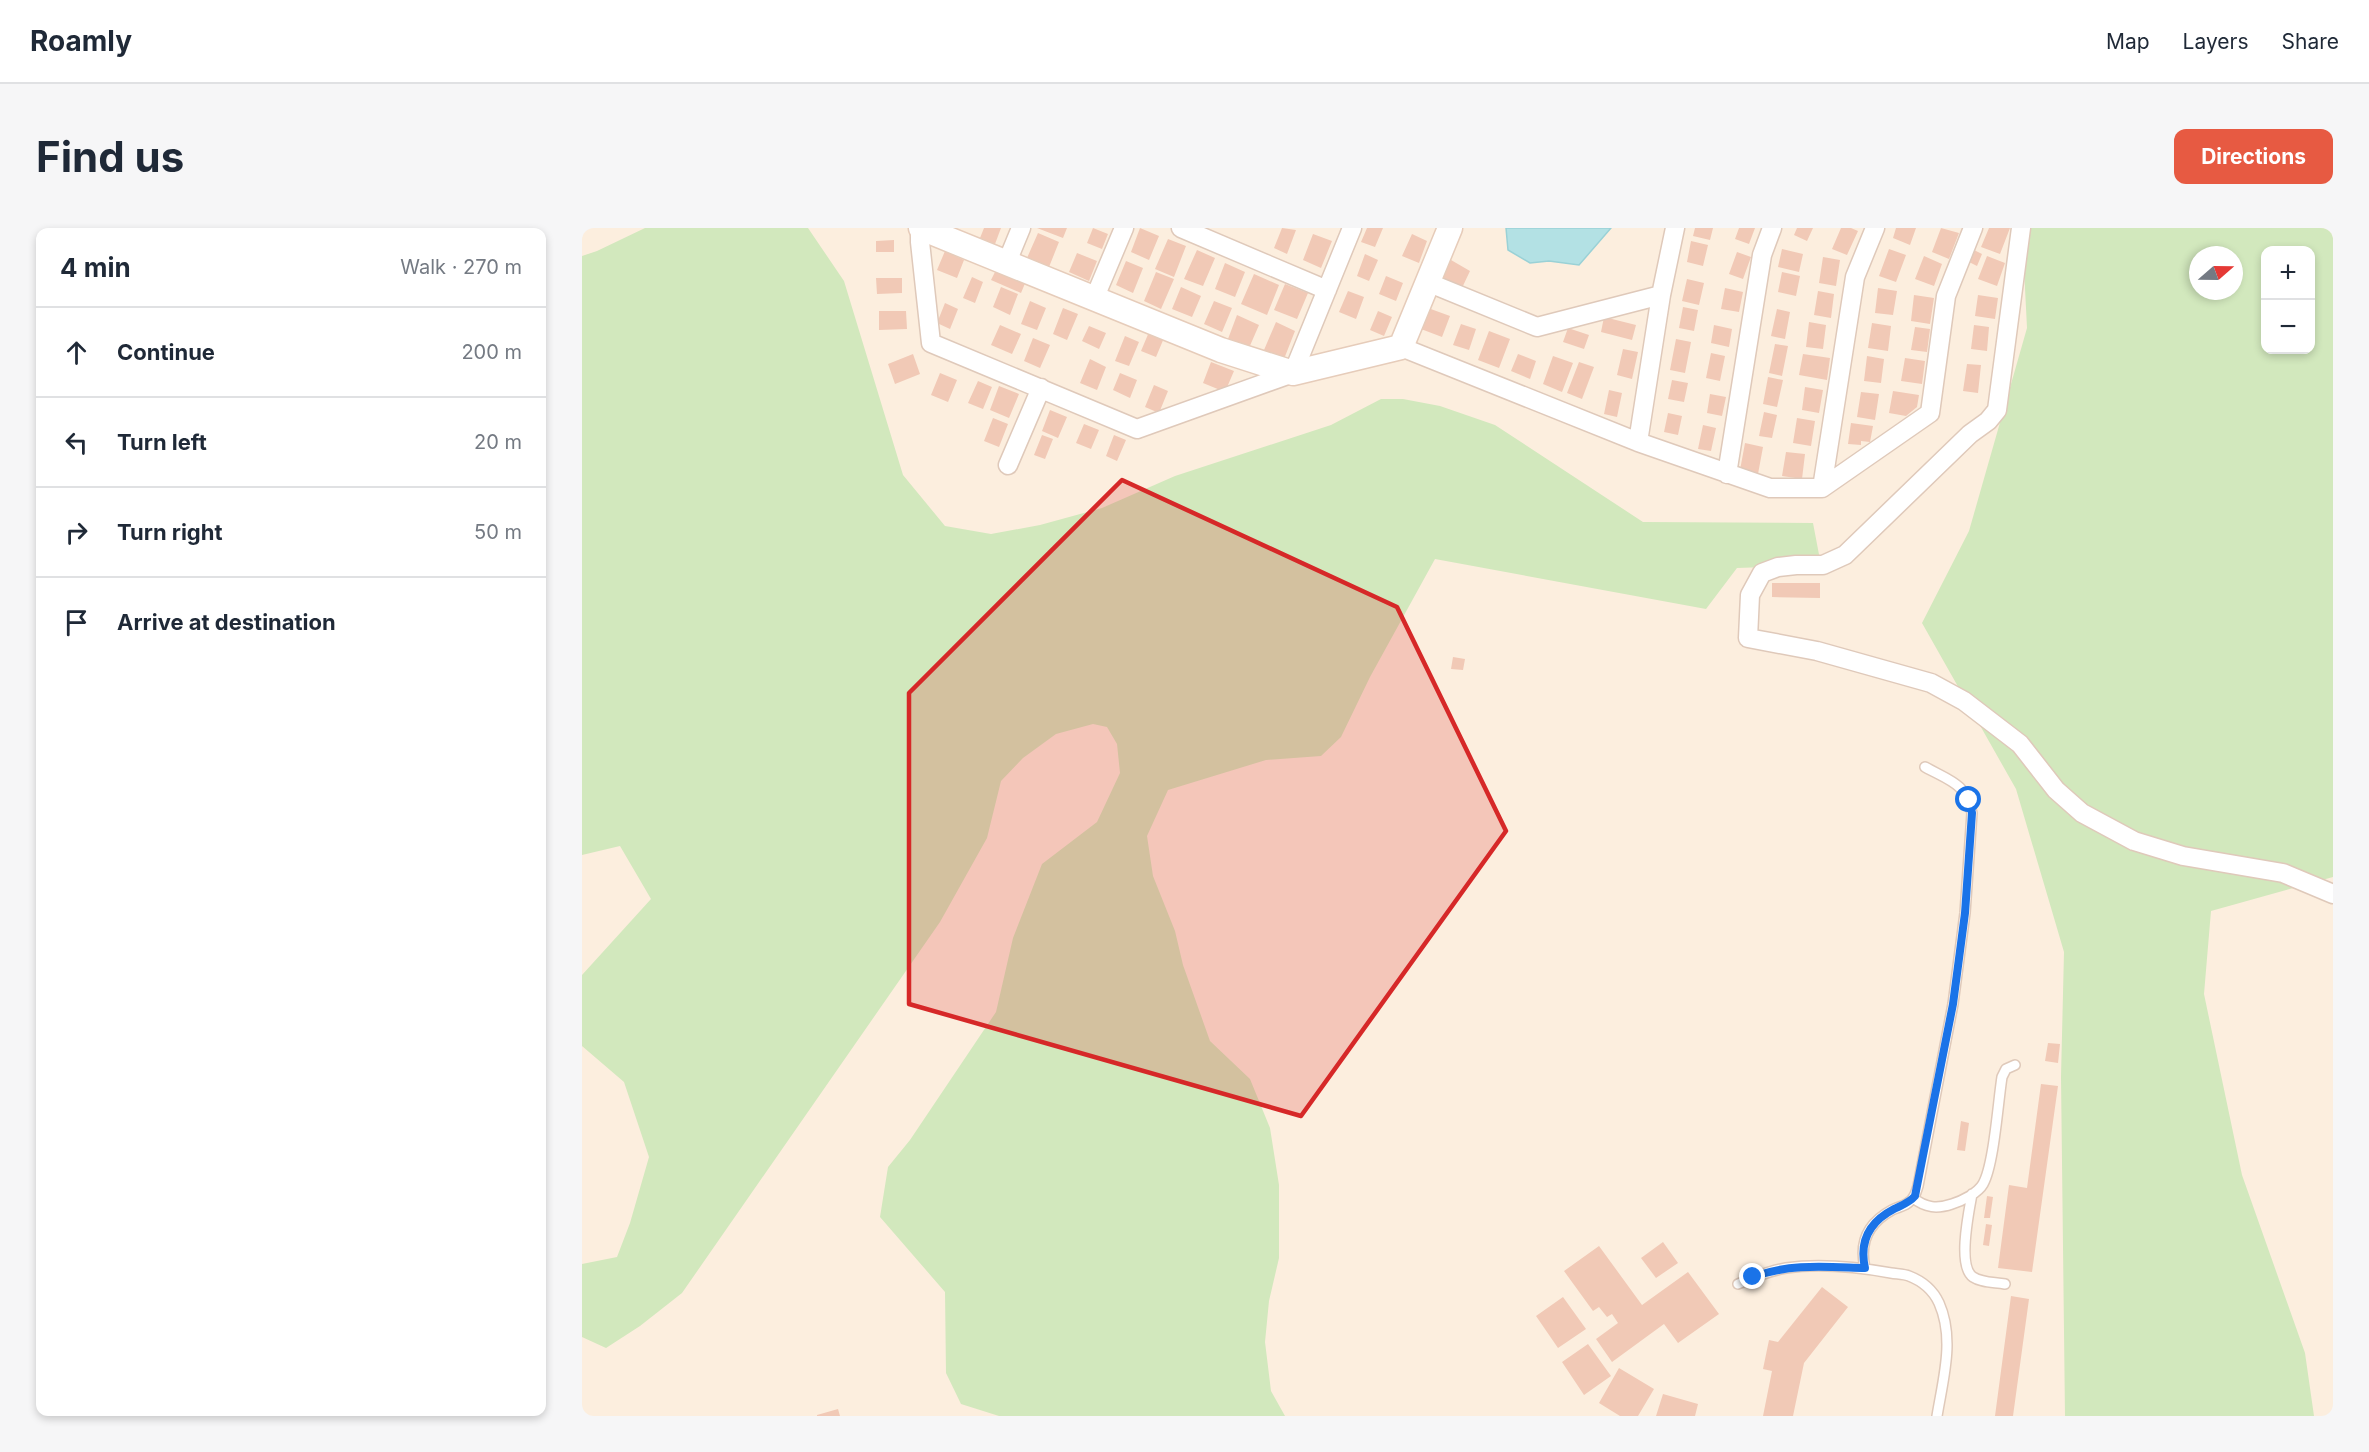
<!DOCTYPE html>
<meta charset="utf-8">
<style>
:root{--surface:#fff;--page:#f6f6f7;--text:#1f2937;--muted:#747a83;--line:#e0e1e3;--accent:#e75a42}
body{margin:0;font-family:Inter,sans-serif;background:var(--page);color:var(--text)}
.controls{position:absolute;right:18px;top:18px;display:grid;overflow:hidden;border-radius:12px;box-shadow:0 3px 9px #0003}
.controls button{width:54px;height:54px;display:grid;place-items:center;padding:0;border:0;border-bottom:2px solid var(--line);background:var(--surface);color:var(--text);font:30px sans-serif}
.compass{position:absolute;left:1607px;top:18px;width:54px;height:54px;border-radius:50%;background:var(--surface);box-shadow:0 3px 9px #0003;rotate:70deg}
.stop{position:absolute;width:18px;height:18px;margin:-14px;border:4px solid #1a73e8;border-radius:50%;background:#fff}
.stop.end{background:#1a73e8;border-color:#fff;box-shadow:0 2px 6px #0008}
.list{margin:0;padding:0;list-style:none}
h2{display:flex;justify-content:space-between;align-items:center;height:78px;margin:0;padding:0 24px;font-size:26px}
h2 small{font-size:20px;font-weight:400;color:var(--muted)}
.list li{display:grid;grid-template-columns:39px 1fr auto;gap:18px;align-items:center;box-sizing:border-box;height:90px;padding:0 24px;border-top:2px solid var(--line)}
.list b{display:block;font-size:22px;white-space:nowrap}
.list em{font-size:20px;font-style:normal;color:var(--muted)}
.icon{flex:none;width:33px;height:33px;fill:none;stroke:currentColor;stroke-width:2;stroke-linecap:round;stroke-linejoin:round}
.map{position:relative;flex:none;width:1751px;height:1188px;overflow:hidden;border-radius:12px}
header{display:flex;align-items:center;gap:36px;box-sizing:border-box;height:84px;padding:0 30px;background:var(--surface);border-bottom:2px solid var(--line)}
header strong{font-size:28px}
nav{display:flex;gap:33px;margin-inline-start:auto;font-size:21px}
.intro{display:flex;align-items:center;justify-content:space-between;box-sizing:border-box;height:144px;padding:0 36px}
h1{margin:0;font-size:42px}
.button{padding:15px 27px;border-radius:12px;background:var(--accent);color:#fff;font-size:21px;font-weight:700}
main{display:flex;gap:36px;padding:0 36px}
aside{flex:1;background:var(--surface);border-radius:12px;box-shadow:0 3px 9px #0003}
.map>svg:first-child{display:block}
</style>
<header>
<strong>Roamly</strong>
<nav><a>Map</a><a>Layers</a><a>Share</a></nav>
</header>
<div class="intro"><h1>Find us</h1><a class="button">Directions</a></div>
<main>
<aside>
<h2>4 min<small>Walk · 270 m</small></h2>
<ul class="list">
<li><svg class="icon" aria-label="ahead" viewBox="0 0 24 24"><path d="M12 20V5M6 11l6-6 6 6"/></svg><div><b>Continue</b></div><em>200 m</em></li>
<li><svg class="icon" aria-label="left" viewBox="0 0 24 24"><path d="M17 20v-9H6M10 6l-5 5 5 5"/></svg><div><b>Turn left</b></div><em>20 m</em></li>
<li><svg class="icon" aria-label="right" viewBox="0 0 24 24"><path d="M7 20v-9h11M14 6l5 5-5 5"/></svg><div><b>Turn right</b></div><em>50 m</em></li>
<li><svg class="icon" aria-label="arrive" viewBox="0 0 24 24"><path d="M6 21V4h12l-3 4 3 4H6"/></svg><div><b>Arrive at destination</b></div></li>
</ul>
</aside>
<div class="map">
<svg width="1751" height="1188" viewBox="0 0 1751 1188">
<rect width="100%" height="100%" fill="#fceede"/>
<path fill="#d2e8bd" fill-rule="evenodd" d="M63 0H226L262 53 321 247 363 298 409 306 458 297 520 280 593 248 749 197 799 171H821L858 178 913 197 1061 294 1231 295 1239 337 1155 340 1124 381 853 331 788 449 759 509 739 528 684 532 586 562 565 608 571 648 593 703 601 737 628 813 668 851 688 900 697 957V1030L687 1073 683 1114 689 1163 703 1188H417L379 1176 364 1145 363 1064 298 989 306 939 328 912 414 784 431 710 460 636 515 594 538 545 535 516 525 499 511 496 474 506 441 530 419 553 405 610 358 694 100 1065 58 1098 24 1120 0 1109V1036L35 1029 48 995 67 929 42 854 0 818V747L69 671 38 618 0 627V28L15 23Z
M1440 0H1751V649L1629 683 1622 766 1660 947 1723 1125 1732 1188H1483L1479 849 1482 724 1434 561 1340 395 1387 303 1445 100ZM1684 22H1728V122H1684ZM1616 27H1652V63H1616Z"/>
<path fill="#b3e1e4" stroke="#9ad1d6" stroke-width="1.5" d="M924 0H1029L997 37 967 33 948 35 926 22Z"/>
<path fill="#f1c9b6" d="M402 0H419L413 16 398 10Z
M455 0H485L481 10Z
M511 0 526 6 520 21 505 15Z
M558 0 577 8 567 32 549 24Z
M700 0 714 2 705 26 692 20Z
M785 0H801L793 19 779 14Z
M1113 0H1131L1128 12 1111 8Z
M1157 0H1173L1167 16 1153 11Z
M1215 0H1231L1225 13 1212 7Z
M1259 0H1269L1276 3 1265 27 1250 21Z
M1314 0H1334L1328 17 1311 10Z
M1359 0 1377 5 1367 31 1350 24Z
M1407 0H1428L1418 26 1399 19Z
M456 5 477 14 467 39 445 30Z
M731 6 750 13 739 40 721 32Z
M830 6 845 13 837 35 820 28Z
M586 11 604 18 592 49 573 41Z
M312 12V24H294V13Z
M1109 13 1126 17 1121 38 1105 34Z
M1200 21 1221 26 1217 44 1196 39Z
M1307 21 1324 27 1314 54 1297 48Z
M1390 21 1400 26 1395 38 1385 33Z
M615 22 633 30 621 58 602 51Z
M363 23 382 32 375 50 355 42Z
M1155 24 1169 29 1161 51 1147 46Z
M495 25 515 33 507 53 487 44Z
M783 26 796 32 787 53 775 48Z
M1342 28 1360 36 1352 58 1333 51Z
M1405 28 1423 35 1415 58 1396 51Z
M1241 29 1258 32 1254 58 1237 55Z
M869 32 888 43 879 62 859 51Z
M544 33 561 40 551 65 534 57Z
M643 35 663 44 653 69 633 61Z
M415 40 444 53 439 65 409 52Z
M574 44 592 51 579 81 562 73Z
M1200 44 1218 48 1214 68 1196 64Z
M672 46 697 57 685 87 659 76Z
M804 48 821 55 814 73 797 66Z
M390 49 401 54 393 75 381 70Z
M294 50H320V65L295 66Z
M1105 51 1122 55 1117 77 1100 73Z
M703 56 726 65 715 91 692 82Z
M419 59 436 66 428 87 411 79Z
M599 59 619 68 610 89 590 81Z
M1143 60 1161 64 1157 84 1139 81Z
M1296 60 1315 63 1311 87 1293 85Z
M766 63 782 69 774 91 757 84Z
M1236 63 1252 66 1249 90 1232 87Z
M1332 67 1352 70 1348 96 1329 93Z
M1396 67 1416 70 1413 91 1393 88Z
M448 73 464 80 455 102 439 96Z
M632 73 650 80 640 104 622 96Z
M363 75 376 81 368 101 355 95Z
M1101 79 1116 82 1112 103 1097 100Z
M481 80 496 86 485 112 471 106Z
M846 80 868 88 860 109 839 101Z
M1195 81 1208 84 1203 111 1189 108Z
M297 83H324L325 101 297 102Z
M796 83 810 89 802 108 788 102Z
M655 87 677 97 667 120 646 111Z
M1022 89 1054 97 1050 112 1019 104Z
M694 94 713 103 702 131 682 122Z
M1227 94 1244 97 1241 121 1224 119Z
M1290 95 1309 98 1306 123 1286 120Z
M879 96 894 101 887 122 871 117Z
M418 97 439 106 430 126 409 117Z
M1132 97 1150 101 1147 119 1129 115Z
M1392 97 1407 99 1405 123 1389 121Z
M507 98 524 105 517 121 500 113Z
M1333 99 1348 101 1345 124 1329 122Z
M986 100 1007 107 1002 121 981 114Z
M907 103 928 111 917 140 896 132Z
M567 104 582 110 574 129 559 123Z
M543 108 557 114 547 138 533 133Z
M451 110 468 117 458 140 442 133Z
M1094 111 1109 114 1103 145 1088 142Z
M1193 116 1206 118 1200 148 1187 145Z
M1041 121 1056 124 1050 151 1035 147Z
M1129 125 1143 128 1138 153 1124 150Z
M331 126 338 146 313 156 306 136Z
M936 126 954 133 948 151 929 143Z
M1221 126 1248 130 1245 152 1217 147Z
M971 128 991 135 980 164 961 156Z
M1285 128 1302 131 1299 155 1282 153Z
M1323 130 1343 133 1340 156 1319 153Z
M508 131 524 139 515 162 498 155Z
M629 134 652 143 643 164 621 155Z
M997 134 1012 139 1000 171 985 165Z
M1385 136 1399 137 1396 165 1381 163Z
M358 145 375 152 366 174 349 167Z
M538 145 555 152 548 170 531 162Z
M1186 149 1201 152 1195 179 1181 176Z
M1090 152 1106 155 1102 174 1086 171Z
M396 153 410 159 401 181 386 175Z
M572 157 586 163 577 185 563 179Z
M417 158 437 166 427 190 408 182Z
M1223 159 1241 162 1237 185 1220 182Z
M1027 162 1040 165 1035 189 1022 186Z
M1311 163 1337 167 1335 179 1324 188 1307 185Z
M1279 164 1297 166 1293 192 1275 189Z
M1128 166 1144 169 1140 188 1125 185Z
M468 182 485 189 476 210 460 203Z
M1182 184 1195 187 1190 210 1177 208Z
M1086 185 1100 188 1096 207 1082 204Z
M411 190 426 196 417 219 402 213Z
M1215 190 1233 193 1229 218 1211 215Z
M1269 195 1291 198 1288 214 1279 213V217L1266 216Z
M502 196 517 202 509 221 494 215Z
M1121 197 1134 200 1129 223 1116 221Z
M460 207 471 211 463 231 452 227Z
M532 207 544 212 535 233 524 228Z
M1163 215 1181 219 1176 246 1158 242Z
M1204 224 1223 226 1220 251 1200 248Z
M1190 355H1238V370L1190 369Z
M871 429 883 431 881 442 869 441Z
M1466 815 1478 816 1476 835 1463 833Z
M1459 856 1476 858 1450 1044 1416 1040 1427 957 1445 960Z
M1379 893 1387 895 1383 923 1375 922Z
M1405 968 1411 969 1408 990H1402Z
M1404 996 1410 997 1407 1018 1401 1017Z
M1081 1014 1096 1035 1074 1050 1059 1030Z
M1017 1018 1060 1077 1106 1044 1137 1086 1096 1115 1082 1096 1030 1134 1014 1111 1036 1095 1030 1086 1025 1089 1017 1079 1011 1083 982 1043Z
M1240 1059 1266 1079 1222 1135 1211 1188H1181L1190 1143 1181 1141 1187 1112 1196 1114Z
M1429 1068 1447 1071 1431 1188H1413Z
M981 1069 1004 1101 976 1120 954 1088Z
M1006 1116 1029 1148 1002 1167 980 1134Z
M1037 1140 1072 1161 1056 1188H1038L1017 1175Z
M1081 1166 1116 1176 1113 1188H1074Z
M256 1181 258 1188H235V1187Z"/>
<g fill="none" stroke-linecap="round" stroke-linejoin="round">
<g stroke="#dfc9ba" stroke-width="12">
<path id="lane" d="M1390 966C1387 983 1375 1038 1391 1049 1400 1055 1412 1054 1423 1056
M1331 970C1344 980 1355 981 1370 976 1380 973 1396 965 1401 956 1412 937 1416 874 1420 849L1424 841 1433 837
M1283 1040C1277 1014 1286 995 1310 982 1316 979 1323 978 1327 974 1333 970 1334 964 1336 958L1371 776 1383 685 1390 585C1384 555 1368 553 1343 539
M1156 1056C1172 1049 1187 1043 1204 1040 1239 1035 1275 1039 1309 1045 1315 1046 1322 1046 1327 1048 1340 1053 1351 1062 1357 1075 1373 1111 1361 1151 1355 1188"/>
</g>
<g stroke="#dfc9ba" stroke-width="21">
<path id="street" d="M338 0V14L349 115 555 201 711 145 770 0
M599 0 745 62
M1439 0 1415 182 1406 193 1388 206 1263 327 1241 337H1214L1196 339 1180 345 1168 367 1166 410 1235 423 1349 455 1382 473 1438 516 1474 562 1500 585 1552 613 1601 628 1701 645 1751 666
M425 34 439 0
M845 54 955 99 1079 67
M513 69 542 0
M819 119 1056 214 1188 260H1240L1348 185 1364 68 1391 0
M1056 214 1079 67 1093 0
M426 237 459 160
M1145 246 1180 27 1190 0
M1240 260 1273 49 1293 0"/>
</g>
<g stroke="#e6ccba" stroke-width="27">
<path id="secondary" d="M339 0 639 122 711 145 819 119 868 0"/>
</g>
<use href="#lane" stroke="#fff" stroke-width="9"/>
<use href="#street" stroke="#fff" stroke-width="18"/>
<use href="#secondary" stroke="#fff" stroke-width="24"/>
</g>
<g fill="none" stroke-linecap="round" stroke-linejoin="round">
<path stroke="#1a73e8" stroke-width="8" d="M1171 1049C1208 1035 1245 1039 1283 1040 1277 1013 1287 994 1312 981 1320 977 1327 975 1333 968L1371 776 1383 685 1390 585 1387 572"/>
</g>
<path fill="#d62828" fill-opacity="0.2" stroke="#d62828" stroke-width="4.5" stroke-linejoin="round" d="M540 252 815 379 924 603 719 888 327 776V465Z"/>
</svg>
<div class="controls">
<button>+</button>
<button>−</button>
</div>
<svg class="compass" viewBox="-18 -18 36 36"><path d="M0-13l5 13h-10z" fill="#e53935"/><path d="M0 13l5-13h-10z" fill="#747a83"/></svg>
<div class="stop" style="left:1387px;top:572px"></div>
<div class="stop end" style="left:1171px;top:1049px"></div>
</div>
</main>
